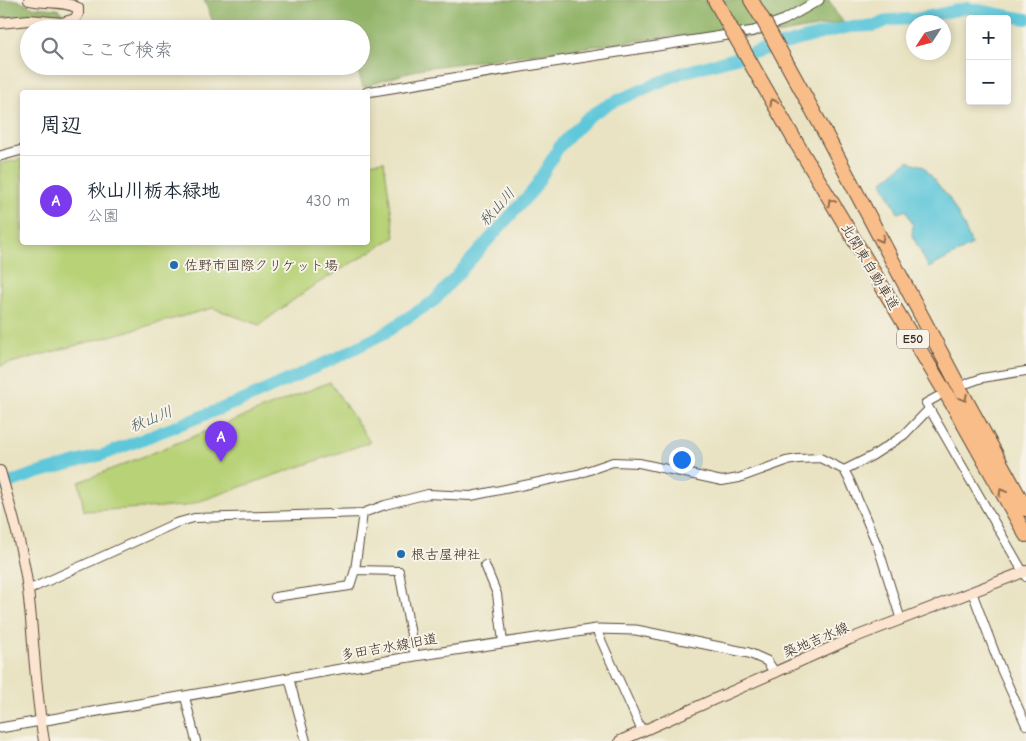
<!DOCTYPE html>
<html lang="ja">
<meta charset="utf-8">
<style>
:root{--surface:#fff;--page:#f2f2f3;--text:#1f2937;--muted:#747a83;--line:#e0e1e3;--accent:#7c3aed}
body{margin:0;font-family:"Comic Neue","Klee One",sans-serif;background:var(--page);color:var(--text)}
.controls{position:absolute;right:15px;top:15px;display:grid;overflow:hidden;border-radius:5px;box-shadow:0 2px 8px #0003}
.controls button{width:45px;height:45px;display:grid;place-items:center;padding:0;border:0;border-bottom:1px solid var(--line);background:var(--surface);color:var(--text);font:25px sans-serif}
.compass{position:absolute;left:906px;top:15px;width:45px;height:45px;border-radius:50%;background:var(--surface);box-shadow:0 2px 8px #0003;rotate:234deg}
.you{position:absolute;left:681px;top:459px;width:18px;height:18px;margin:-12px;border:4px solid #fff;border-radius:50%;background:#1a73e8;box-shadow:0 0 0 8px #1a73e833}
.badge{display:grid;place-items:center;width:32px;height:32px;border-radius:50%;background:var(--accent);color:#fff;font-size:16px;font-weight:700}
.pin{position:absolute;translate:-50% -41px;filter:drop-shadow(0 1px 2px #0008)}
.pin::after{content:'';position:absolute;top:26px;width:18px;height:15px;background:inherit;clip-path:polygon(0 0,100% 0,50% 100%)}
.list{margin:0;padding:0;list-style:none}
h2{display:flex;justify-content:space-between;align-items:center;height:65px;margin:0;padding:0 20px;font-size:21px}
h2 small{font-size:16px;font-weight:400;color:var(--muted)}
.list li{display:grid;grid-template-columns:32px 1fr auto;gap:15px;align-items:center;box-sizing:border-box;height:90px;padding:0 20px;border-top:1px solid var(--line)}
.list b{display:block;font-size:19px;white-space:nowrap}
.list p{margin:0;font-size:16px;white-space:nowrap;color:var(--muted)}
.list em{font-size:16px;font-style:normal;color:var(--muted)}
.icon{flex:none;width:28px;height:28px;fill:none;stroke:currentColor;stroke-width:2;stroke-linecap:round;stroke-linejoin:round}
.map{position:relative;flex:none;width:1026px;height:741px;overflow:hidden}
.search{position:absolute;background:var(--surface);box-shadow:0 2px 8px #0003;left:20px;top:20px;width:350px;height:55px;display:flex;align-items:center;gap:12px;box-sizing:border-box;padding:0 18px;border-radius:28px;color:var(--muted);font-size:19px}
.panel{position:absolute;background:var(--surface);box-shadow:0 2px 8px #0003;left:20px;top:90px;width:350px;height:155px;border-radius:5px}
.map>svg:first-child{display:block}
</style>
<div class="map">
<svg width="1026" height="741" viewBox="0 0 1026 741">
<rect width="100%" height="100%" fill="#f7f3e8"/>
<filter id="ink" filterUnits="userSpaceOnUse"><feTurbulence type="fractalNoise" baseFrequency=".02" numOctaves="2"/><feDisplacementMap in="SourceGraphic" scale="10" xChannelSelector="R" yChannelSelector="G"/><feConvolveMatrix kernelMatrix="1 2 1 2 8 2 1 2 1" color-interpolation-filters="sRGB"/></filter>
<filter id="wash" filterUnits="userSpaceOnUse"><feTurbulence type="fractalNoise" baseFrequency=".0096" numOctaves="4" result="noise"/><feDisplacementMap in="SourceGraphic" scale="20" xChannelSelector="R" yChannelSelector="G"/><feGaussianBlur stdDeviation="1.12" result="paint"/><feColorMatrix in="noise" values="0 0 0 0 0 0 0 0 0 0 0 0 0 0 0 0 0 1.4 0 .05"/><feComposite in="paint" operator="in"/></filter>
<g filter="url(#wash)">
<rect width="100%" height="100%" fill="#e9e3c3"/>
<path fill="#b7d277" stroke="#797e4a" d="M22 159V242H368V163L384 161 395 237 310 288 259 325 213 308 0 366V164Z
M330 382 370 442 186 506 84 511 79 482Z"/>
<path fill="#91b468" stroke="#666f43" d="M0 0H17L31 7 58 9 63 14 0 18Z
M204 0H829L836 13 844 22 771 35 745 37 675 36 423 68 363 87 356 66H361V29H216Z"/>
<path fill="#5ec7da" stroke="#4c787c" d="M908 161 923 166 949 198 963 224 972 245 929 268 912 235 913 225 906 210 898 213 882 182Z"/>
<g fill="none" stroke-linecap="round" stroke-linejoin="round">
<path stroke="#5ec7da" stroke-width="12" d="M0 486 34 474 105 454 248 398 340 356 385 333 407 318 434 301 534 189 559 147 588 117 609 104 681 73 828 32 850 27 874 26 889 20 915 19 967 8 1026 19"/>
</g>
</g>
<g filter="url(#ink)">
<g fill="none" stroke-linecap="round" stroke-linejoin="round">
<g stroke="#554637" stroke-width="10">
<path id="minor" d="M968 383 982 378 1026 371
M937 397 926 403 1026 577
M844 470 872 456 904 435 929 409
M485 565 497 594 503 642
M355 570 399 571 415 656
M28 590 176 523 194 518 363 513 385 505 428 494 471 496 578 474 613 462 639 463 722 481 739 478 786 461 798 459 820 458 844 470 850 481 878 547 901 620
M972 592 1001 669 1026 725
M275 597 350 586 355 570 363 513
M596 629 642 731
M289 678 306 741
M185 697 196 741"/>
</g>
<g stroke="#554637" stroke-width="11">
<path id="tertiary" d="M367 92 521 67 754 31 784 20 819 0
M0 156 22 150
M0 728 415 656 596 629 636 630 749 653 767 661 775 673"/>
</g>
<g stroke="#554637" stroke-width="12">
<path id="secondary" d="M0 23 29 20 62 23 75 19 78 14V8C63 0 46 4 29 0
M0 471C11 510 23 549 28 590 34 640 35 691 44 741
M620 741 850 639 1026 571"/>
</g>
<g stroke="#554637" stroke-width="16">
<path id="motorway" d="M715 0 730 27
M751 0 763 20
M825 133 968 404 1026 509
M797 144 957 412 1026 535"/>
</g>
<use href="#minor" stroke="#fff" stroke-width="8"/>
<use href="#tertiary" stroke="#fff" stroke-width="9"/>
<use href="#secondary" stroke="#fce5d0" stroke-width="10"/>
<use href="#motorway" stroke="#f8bd89" stroke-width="14"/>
<g stroke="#554637" stroke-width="16" stroke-linecap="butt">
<path id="motorway-bridge" d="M763 20 825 133
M730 27 797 144"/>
</g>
<use href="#motorway-bridge" stroke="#f8bd89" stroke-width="14"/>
</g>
<defs><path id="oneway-chevron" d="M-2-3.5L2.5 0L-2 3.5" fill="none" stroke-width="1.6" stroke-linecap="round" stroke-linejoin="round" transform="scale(1.25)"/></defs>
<g stroke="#906c4e">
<use href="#oneway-chevron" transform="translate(773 102) rotate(-120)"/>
<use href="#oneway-chevron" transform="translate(831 202) rotate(-121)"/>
<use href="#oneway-chevron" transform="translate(881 239) rotate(62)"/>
<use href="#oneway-chevron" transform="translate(964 398) rotate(62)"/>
<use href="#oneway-chevron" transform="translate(1002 492) rotate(-119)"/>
</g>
</g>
<g fill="#1f6fb2" stroke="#f7f3e8" stroke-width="2">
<circle cx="174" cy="265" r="5"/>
<circle cx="401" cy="554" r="5"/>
</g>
<g text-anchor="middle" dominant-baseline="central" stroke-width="4" stroke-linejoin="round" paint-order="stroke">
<rect fill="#f7f3e8" stroke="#73665b" stroke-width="1" x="897" y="329.5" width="32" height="19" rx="4"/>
<g font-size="12" font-weight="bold" fill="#3b2a1e">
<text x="913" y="339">E50</text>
</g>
<g font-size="14" fill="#3b2a1e" stroke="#f7f3e8" text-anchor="start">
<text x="184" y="265">佐野市国際クリケット場</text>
<text x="411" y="554">根古屋神社</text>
</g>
<g font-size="14" fill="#3b2a1e" stroke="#f7f3e8">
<text transform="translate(870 267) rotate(59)">北関東自動車道</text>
<text transform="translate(816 640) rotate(-23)">築地吉水線</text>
<text transform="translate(389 647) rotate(-10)">多田吉水線旧道</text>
</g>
<g font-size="15" font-style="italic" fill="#465956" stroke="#f7f3e8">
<text transform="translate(497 207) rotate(-48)">秋山川</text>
<text transform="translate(151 419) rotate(-22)">秋山川</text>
</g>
</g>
</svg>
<div class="controls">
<button>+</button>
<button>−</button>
</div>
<svg class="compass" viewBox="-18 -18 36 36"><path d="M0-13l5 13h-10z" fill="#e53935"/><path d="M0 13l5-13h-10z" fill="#747a83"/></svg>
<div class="you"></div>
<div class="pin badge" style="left:221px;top:462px">A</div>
<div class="search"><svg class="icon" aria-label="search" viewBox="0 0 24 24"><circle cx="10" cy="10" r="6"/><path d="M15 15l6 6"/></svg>ここで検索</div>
<section class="panel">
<h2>周辺<small></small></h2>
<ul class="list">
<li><span class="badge">A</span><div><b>秋山川栃本緑地</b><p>公園</p></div><em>430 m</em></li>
</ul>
</section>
</div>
